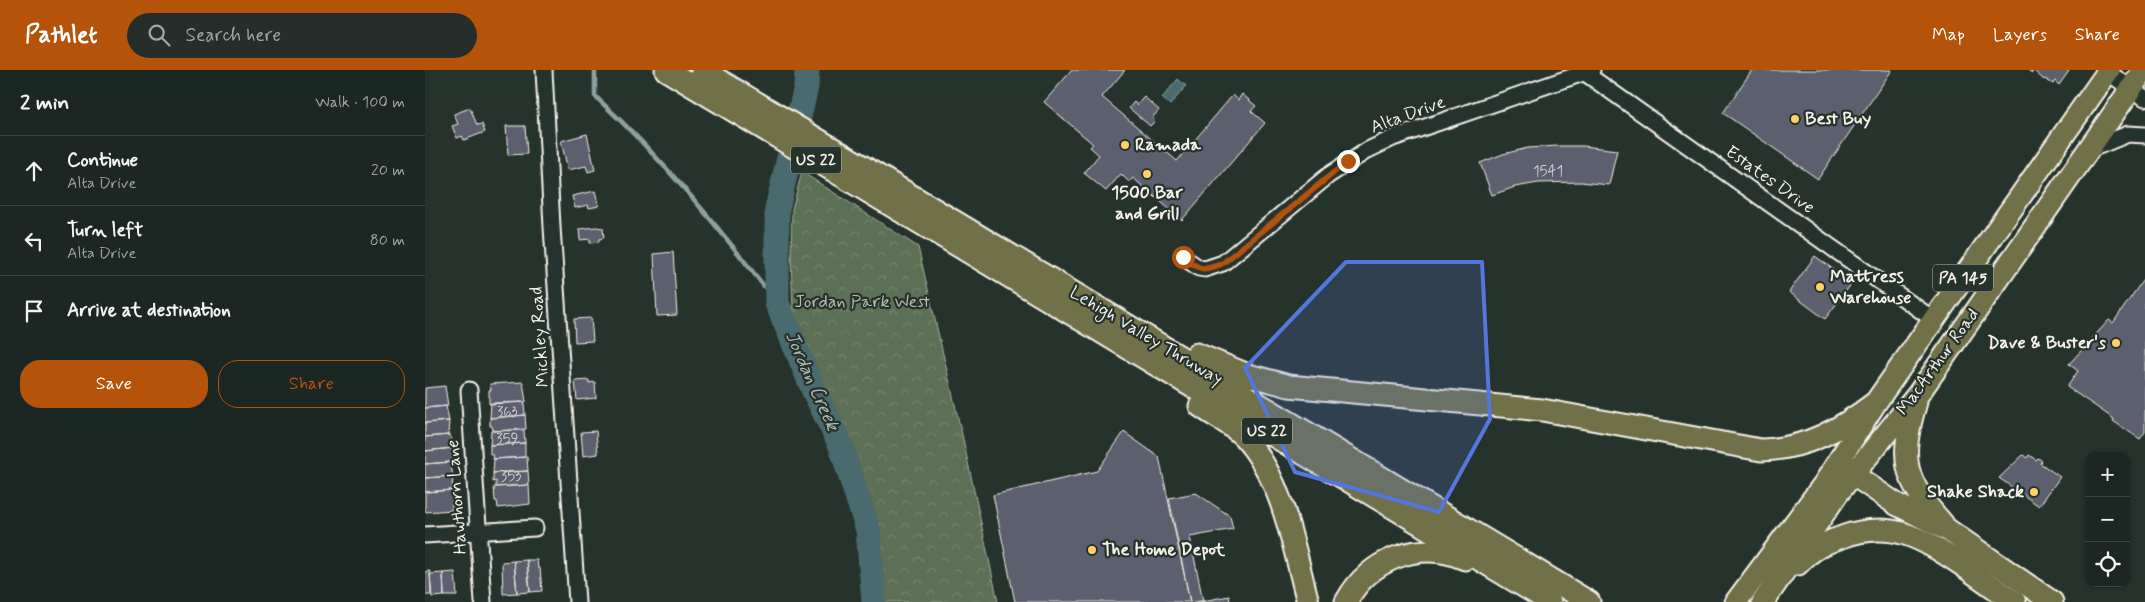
<!DOCTYPE html>
<meta charset="utf-8">
<style>
:root{--surface:#1c2622;--page:#252e2a;--text:#f1f3f6;--muted:#a0a5a5;--line:#3a4340;--accent:#b45309}
body{margin:0;font-family:Mynerve,sans-serif;background:var(--page);color:var(--text)}
.controls{position:absolute;right:15px;bottom:15px;display:grid;overflow:hidden;border-radius:10px;box-shadow:0 1px 4px #0004}
.controls button{width:45px;height:45px;display:grid;place-items:center;padding:0;border:0;border-bottom:1px solid var(--line);background:var(--surface);color:var(--text);font:25px sans-serif}
.stop{position:absolute;width:15px;height:15px;margin:-11px;border:4px solid #b45309;border-radius:50%;background:#fff}
.stop.end{background:#b45309;border-color:#fff;box-shadow:0 1px 5px #0008}
.list{margin:0;padding:0;list-style:none}
h2{display:flex;justify-content:space-between;align-items:center;height:65px;margin:0;padding:0 20px;font-size:21px}
h2 small{font-size:16px;font-weight:400;color:var(--muted)}
.list li{display:grid;grid-template-columns:32px 1fr auto;gap:15px;align-items:center;box-sizing:border-box;height:70px;padding:0 20px;border-top:1px solid var(--line)}
.list b{display:block;font-size:19px;white-space:nowrap}
.list p{margin:0;font-size:16px;white-space:nowrap;color:var(--muted)}
.list em{font-size:16px;font-style:normal;color:var(--muted)}
.actions{display:flex;gap:10px;padding:15px 20px}
.actions a{flex:1;padding:11px 0;border:1px solid var(--accent);border-radius:20px;text-align:center;font-size:18px;color:var(--accent)}
.actions .main{background:var(--accent);color:#fff}
.icon{flex:none;width:28px;height:28px;fill:none;stroke:currentColor;stroke-width:2;stroke-linecap:round;stroke-linejoin:round}
.map{position:relative;flex:none;width:1720px;height:532px;overflow:hidden}
header{display:flex;align-items:center;gap:30px;box-sizing:border-box;height:70px;padding:0 25px;background:var(--accent);color:#fff}
header strong{font-size:24px}
nav{display:flex;gap:28px;margin-inline-start:auto;font-size:18px}
.search{width:350px;height:45px;background:var(--page);display:flex;align-items:center;gap:12px;box-sizing:border-box;padding:0 18px;border-radius:28px;color:var(--muted);font-size:19px}
main{display:flex}
aside{flex:1;background:var(--surface)}
.map>svg:first-child{display:block}
</style>
<header>
<strong>Pathlet</strong>
<div class="search"><svg class="icon" aria-label="search" viewBox="0 0 24 24"><circle cx="10" cy="10" r="6"/><path d="M15 15l6 6"/></svg>Search here</div>
<nav><a>Map</a><a>Layers</a><a>Share</a></nav>
</header>
<main>
<aside>
<h2>2 min<small>Walk · 100 m</small></h2>
<ul class="list">
<li><svg class="icon" aria-label="ahead" viewBox="0 0 24 24"><path d="M12 20V5M6 11l6-6 6 6"/></svg><div><b>Continue</b><p>Alta Drive</p></div><em>20 m</em></li>
<li><svg class="icon" aria-label="left" viewBox="0 0 24 24"><path d="M17 20v-9H6M10 6l-5 5 5 5"/></svg><div><b>Turn left</b><p>Alta Drive</p></div><em>80 m</em></li>
<li><svg class="icon" aria-label="arrive" viewBox="0 0 24 24"><path d="M6 21V4h12l-3 4 3 4H6"/></svg><div><b>Arrive at destination</b></div></li>
</ul>
<div class="actions"><a class="main">Save</a><a>Share</a></div>
</aside>
<div class="map">
<svg width="1720" height="532" viewBox="0 0 1720 532">
<defs>
<pattern id="park-crowns" width="20" height="18" patternUnits="userSpaceOnUse" patternTransform="scale(1.25)"><rect width="20" height="18" fill="#5c7054"/><path d="M2 6a3 3 0 1 1 6 0M12 15a3 3 0 1 1 6 0" fill="none" stroke="#74856d"/></pattern>
</defs>
<rect width="100%" height="100%" fill="#26332d"/>
<filter id="ink" filterUnits="userSpaceOnUse"><feTurbulence type="fractalNoise" baseFrequency=".02" numOctaves="2"/><feDisplacementMap in="SourceGraphic" scale="10" xChannelSelector="R" yChannelSelector="G"/><feConvolveMatrix kernelMatrix="1 2 1 2 8 2 1 2 1" color-interpolation-filters="sRGB"/></filter>
<g filter="url(#ink)">
<path fill="url(#park-crowns)" stroke="#a8b09e" d="M377 102 493 177 538 369 573 532H457L450 462 429 394 384 288 368 240 366 189 367 139Z"/>
<path fill="#486b6e" stroke="#8da19f" d="M753 9 761 16 745 35 737 28Z"/>
<g fill="none" stroke-linecap="round" stroke-linejoin="round">
<path stroke="#8da19f" stroke-width="4.5" d="M170 0V26C238 89 296 160 352 233"/>
<path stroke="#486b6e" stroke-width="25" d="M382 0 381 17 352 139V233L389 321 416 376 443 460 449 532"/>
</g>
<path fill="#5c606e" stroke="#f4f1e8" d="M647 0H700L677 27 752 91 808 25 813 30 817 24 831 36 826 41 840 53 757 150 708 108 704 112 696 104 681 121 659 103 674 85 665 77 668 74 619 32Z
M1327 0H1467L1393 109 1298 43Z
M1603 0H1643L1644 1 1634 15 1630 11 1628 14 1620 9 1619 10 1608 0 1607 3Z
M719 27 734 40 727 48 730 51 725 56 704 38 709 32 712 35Z
M45 38 52 55 57 54 60 62 39 70 37 66 32 68 27 56 33 54 29 44Z
M81 56H100L102 84 83 85Z
M162 64 170 100 163 102 161 96 143 100 136 71Z
M1132 76H1158L1192 80 1184 115 1156 112 1113 113 1090 117 1067 125 1055 93 1078 84 1103 78Z
M170 121 174 136 164 138 163 135 150 138 147 126Z
M171 157 178 158 179 168 174 169V172L165 173V169L155 170 154 159Z
M248 182 252 245 232 246 229 184Z
M1390 186 1427 213 1400 249 1364 222Z
M1720 207V362L1715 369 1688 351 1689 349 1642 317 1653 301 1644 294 1684 250 1688 253Z
M166 248 168 271 150 272 149 249Z
M164 310V313L170 312 171 328 152 330 150 311Z
M98 312 101 332 64 334V320H66L65 314Z
M20 316 23 336 0 338V318Z
M99 332 100 345 65 348 66 333Z
M21 336 24 351 0 353V338Z
M100 345 101 359 68 361 67 356H65V348Z
M24 351 23 365 0 367V353Z
M99 360 100 373 65 375 66 361Z
M171 361 173 384 158 386 156 362Z
M699 362 734 387 765 532H590L568 425 672 401Z
M25 365 28 378 0 381V367Z
M100 373V387L68 389 67 384H65V375Z
M28 378 27 392 0 394V381Z
M1598 385 1602 388 1604 385 1611 390 1613 388 1617 391 1615 393 1635 407 1614 436 1574 408Z
M102 387 103 401 68 403 69 389Z
M25 392 28 406 0 408V394Z
M103 401 104 415 71 417V411L68 412V403Z
M28 406 27 420 0 422V408Z
M104 415 105 434 73 438 72 431H70L69 417Z
M29 420V432H27V440L0 442V422Z
M771 423 805 446 808 459 765 467 778 531 765 532 744 428Z
M102 490H112L113 498H115L117 521 105 522Z
M102 490 105 522 92 523 89 491Z
M89 491 92 523 78 524 77 492Z
M5 501 6 525H0V502Z
M30 502 32 526H19L18 503Z
M18 503 19 526 7 527 5 504Z
M804 526 805 532H773L778 531Z"/>
<g fill="none" stroke-linecap="round" stroke-linejoin="round">
<g stroke="#f4f1e8" stroke-width="19">
<path id="minor" d="M119 0 127 157 152 532
M1682 2 1720 28
M1160 3 1509 250
M1664 80 1703 64 1720 65
M758 187 774 198 780 199 798 193 904 105 943 80 968 68 1167 0
M44 320 58 532
M0 465 110 458"/>
</g>
<g stroke="#f4f1e8" stroke-width="25">
<path id="highway" d="M241 0 1125 532
M277 0 1164 532
M772 284 823 305 864 316 1117 340 1336 380C1381 379 1416 359 1451 332
M1491 332C1474 390 1478 409 1518 454
M775 336C789 346 808 355 819 367 859 411 868 477 883 532
M1417 397 1471 434 1523 460 1627 532
M1373 494C1386 480 1399 473 1417 467 1467 449 1496 468 1537 495 1554 507 1572 520 1590 532
M921 532C944 489 995 469 1040 489
M1311 532 1399 414 1451 332 1684 0
M1338 532 1413 423 1494 323 1719 0"/>
</g>
<use href="#minor" stroke="#26332d" stroke-width="15"/>
<use href="#highway" stroke="#6f704a" stroke-width="21"/>
</g>
</g>
<g fill="none" stroke-linecap="round" stroke-linejoin="round" filter="url(#ink)">
<path stroke="#b45309" stroke-width="6" d="M758 187C774 200 780 202 798 193L923 91"/>
</g>
<path fill="#5377dc" fill-opacity="0.2" stroke="#5377dc" stroke-width="4" stroke-linejoin="round" d="M921 192H1057L1065 349 1014 442 870 402 820 298Z"/>
<g fill="#ffd166" stroke="#26332d" stroke-width="2">
<circle cx="1370" cy="49" r="5"/>
<circle cx="700" cy="75" r="5"/>
<circle cx="722" cy="104" r="5"/>
<circle cx="1395" cy="217" r="5"/>
<circle cx="1691" cy="273" r="5"/>
<circle cx="1609" cy="422" r="5"/>
<circle cx="667" cy="480" r="5"/>
</g>
<g text-anchor="middle" dominant-baseline="central" stroke-width="4.5" stroke-linejoin="round" paint-order="stroke">
<g font-size="15" fill="#cecdca">
<text x="1123" y="102">1541</text>
<text x="82" y="343">363</text>
<text x="82" y="370">359</text>
<text x="86" y="407">353</text>
</g>
<g fill="#26332d" stroke="#b6b8b0" stroke-width="1">
<rect x="366" y="76.5" width="50" height="27" rx="4"/>
<rect x="1508" y="194.5" width="60" height="27" rx="4"/>
<rect x="817" y="347.5" width="50" height="27" rx="4"/>
</g>
<g font-size="16" font-weight="bold" fill="#f4f1e8">
<text x="391" y="90">US 22</text>
<text x="1538" y="208">PA 145</text>
<text x="842" y="361">US 22</text>
</g>
<g font-size="18" fill="#f4f1e8" stroke="#26332d">
<text transform="translate(983 45) rotate(-20)">Alta Drive</text>
<text transform="translate(1345 110) rotate(35)">Estates Drive</text>
<text transform="translate(721 266) rotate(31)">Lehigh Valley Thruway</text>
<text transform="translate(115 267) rotate(-94)">Mickley Road</text>
<text transform="translate(1513 292) rotate(-54)">MacArthur Road</text>
<text transform="translate(32 427) rotate(-94)">Hawthorn Lane</text>
</g>
<g font-size="18" font-weight="bold" fill="#f4f1e8" stroke="#26332d" text-anchor="start">
<text x="1380" y="49">Best Buy</text>
<text x="710" y="75">Ramada</text>
<text x="722" y="123" text-anchor="middle">1500 Bar<tspan x="722" dy="21">and Grill</tspan></text>
<text x="1405" y="207">Mattress<tspan x="1405" dy="21">Warehouse</tspan></text>
<text x="1681" y="273" text-anchor="end">Dave &amp; Buster's</text>
<text x="1599" y="422" text-anchor="end">Shake Shack</text>
<text x="677" y="480">The Home Depot</text>
</g>
<g font-size="18" fill="#b7bdad" stroke="#26332d">
<text x="437" y="232">Jordan Park West</text>
</g>
<g font-size="19" font-style="italic" fill="#afbbb7" stroke="#26332d">
<text transform="translate(387 311) rotate(66)">Jordan Creek</text>
</g>
</g>
</svg>
<div class="controls">
<button>+</button>
<button>−</button>
<button><svg class="icon" aria-label="locate" viewBox="0 0 24 24"><circle cx="12" cy="12" r="6"/><path d="M12 2v4M12 18v4M2 12h4M18 12h4"/></svg></button>
</div>
<div class="stop" style="left:758px;top:187px"></div>
<div class="stop end" style="left:923px;top:91px"></div>
</div>
</main>
